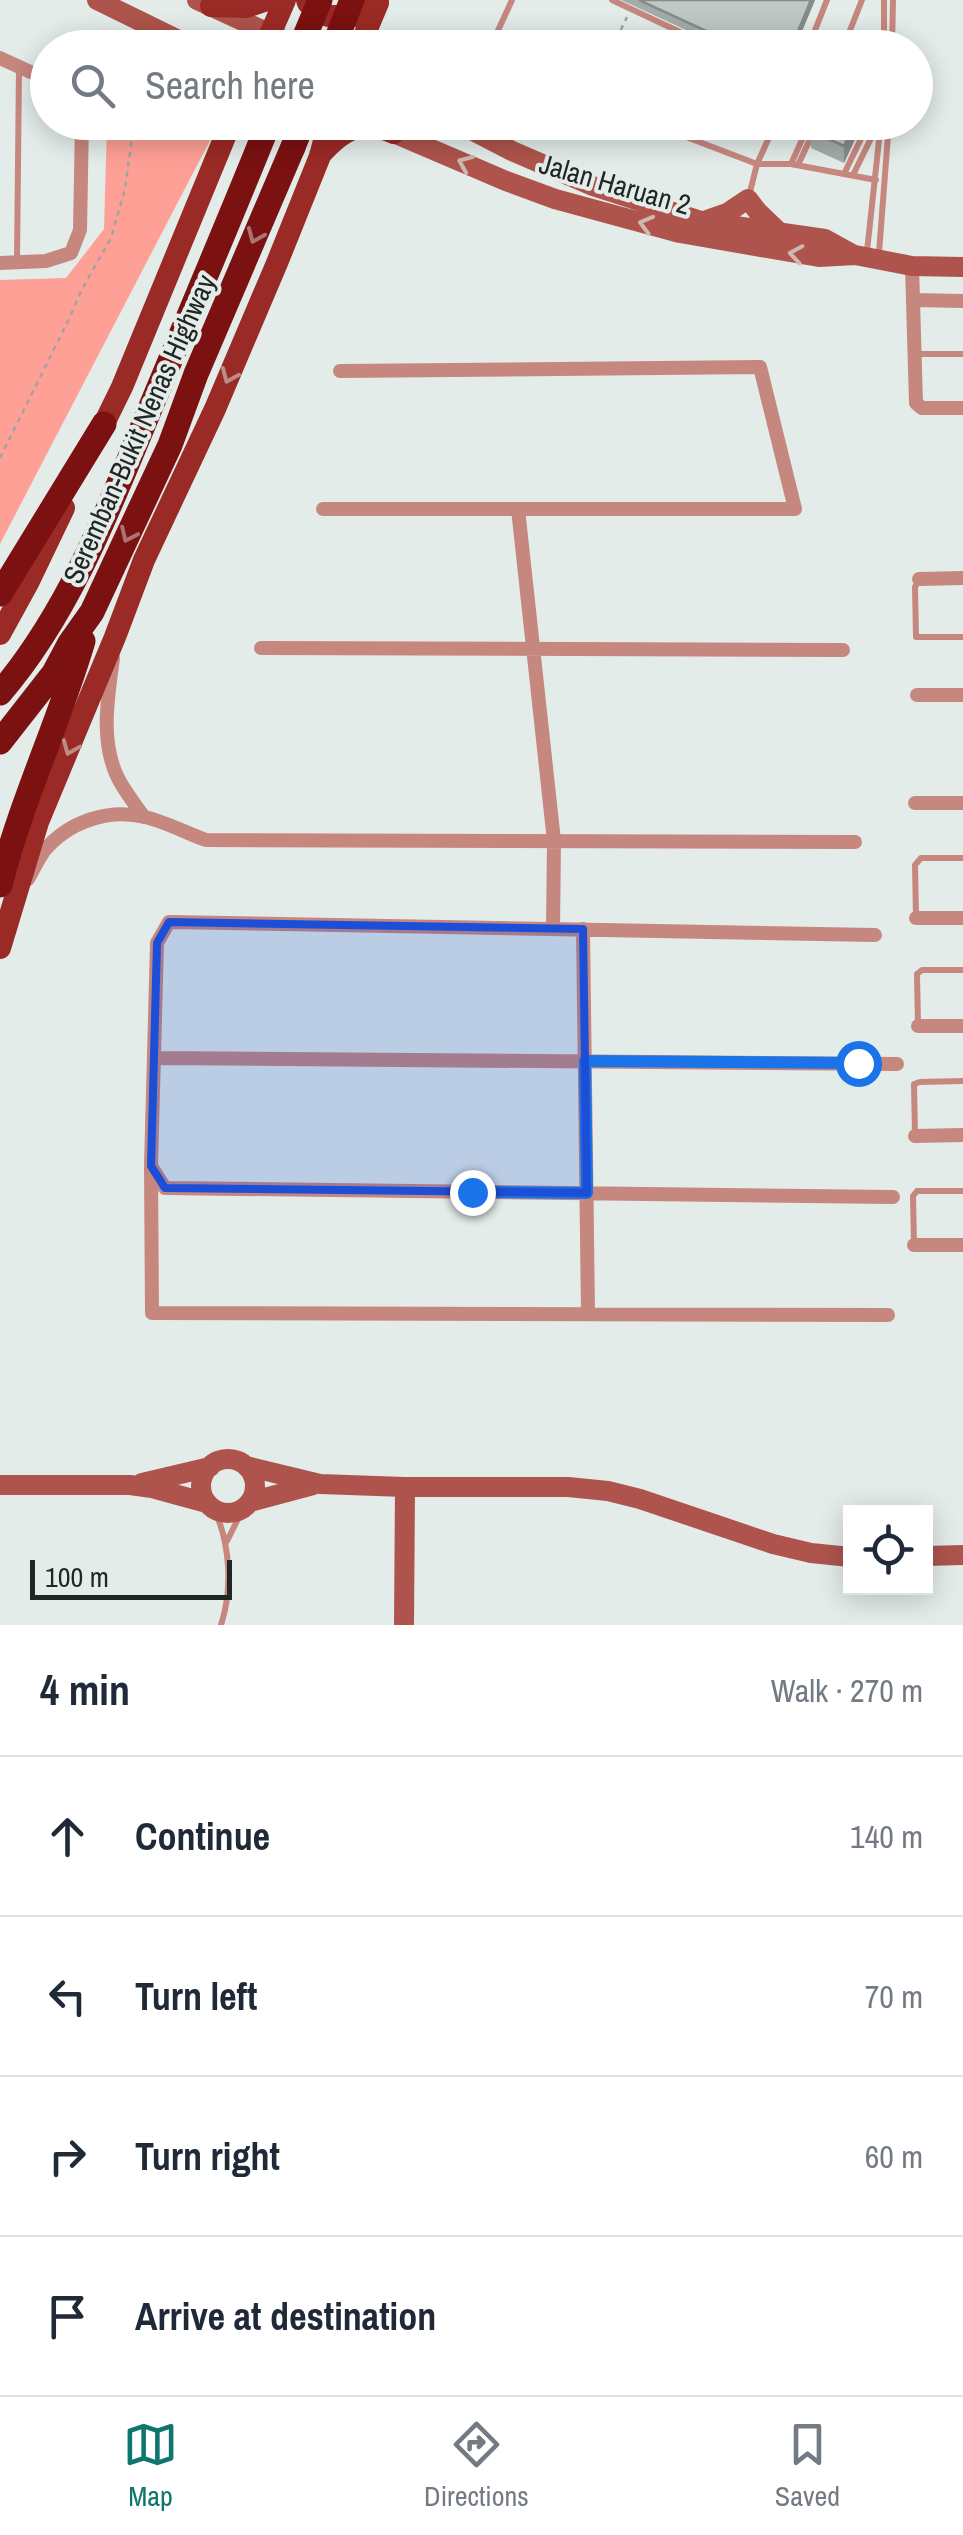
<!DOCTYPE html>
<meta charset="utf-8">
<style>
:root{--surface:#fff;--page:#f2f2f3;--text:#1f2937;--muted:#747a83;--line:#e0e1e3;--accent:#0f766e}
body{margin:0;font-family:"Archivo Narrow",sans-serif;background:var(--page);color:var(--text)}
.controls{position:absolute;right:30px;bottom:30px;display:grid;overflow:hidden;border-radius:0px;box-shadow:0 5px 25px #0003}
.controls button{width:90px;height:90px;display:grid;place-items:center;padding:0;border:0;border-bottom:2px solid var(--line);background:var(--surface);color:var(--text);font:50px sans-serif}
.scale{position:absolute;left:30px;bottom:25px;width:202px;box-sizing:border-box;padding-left:10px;border:5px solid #212523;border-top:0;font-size:28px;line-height:35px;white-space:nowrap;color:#212523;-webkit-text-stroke:8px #e3ece9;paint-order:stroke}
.stop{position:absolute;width:30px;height:30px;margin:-22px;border:8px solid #1a73e8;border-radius:50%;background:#fff}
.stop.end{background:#1a73e8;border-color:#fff;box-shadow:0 2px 10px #0008}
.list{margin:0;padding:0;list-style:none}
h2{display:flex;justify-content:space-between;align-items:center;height:130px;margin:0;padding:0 40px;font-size:42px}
h2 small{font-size:32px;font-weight:400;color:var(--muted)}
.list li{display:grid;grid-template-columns:65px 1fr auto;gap:30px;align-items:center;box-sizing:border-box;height:160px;padding:0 40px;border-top:2px solid var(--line)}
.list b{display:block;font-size:38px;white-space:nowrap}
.list em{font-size:32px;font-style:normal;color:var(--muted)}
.icon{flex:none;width:55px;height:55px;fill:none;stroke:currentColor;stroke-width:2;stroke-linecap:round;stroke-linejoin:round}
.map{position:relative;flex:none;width:963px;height:1625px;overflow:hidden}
.search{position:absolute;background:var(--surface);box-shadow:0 5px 25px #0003;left:30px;right:30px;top:30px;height:110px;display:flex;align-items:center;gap:25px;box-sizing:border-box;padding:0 35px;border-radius:55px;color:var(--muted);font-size:38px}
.sheet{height:770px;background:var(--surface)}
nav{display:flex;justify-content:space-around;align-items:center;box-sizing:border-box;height:140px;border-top:2px solid var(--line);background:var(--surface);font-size:28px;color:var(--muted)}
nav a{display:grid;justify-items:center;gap:5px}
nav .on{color:var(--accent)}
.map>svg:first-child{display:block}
</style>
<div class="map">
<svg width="963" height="1625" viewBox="0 0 963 1625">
<rect width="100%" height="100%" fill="#e3ece9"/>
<path fill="#fea095" d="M107 123H217V127L0 544V280L66 278 104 229Z"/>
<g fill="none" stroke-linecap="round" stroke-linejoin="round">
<path stroke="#9ea5a2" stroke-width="2.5" stroke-dasharray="5 5" stroke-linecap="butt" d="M612 48 627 17
M0 458 69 319 81 291 111 238 125 189 134 122"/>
<path stroke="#c6877f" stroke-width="6" d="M612 0 714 48
M810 41 826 48
M490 48 512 0
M808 48 827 0
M843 48 862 0
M884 48V0
M892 48 893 0
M647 122 757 164H791L876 180
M791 164 810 122
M798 165 818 122
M844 174 869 122
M853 175 878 124
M749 196 757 164 776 122
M867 251 881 122
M879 253 889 122
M17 261 19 68
M917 354H963
M919 580 915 587 916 637H963
M916 917 915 865 921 858H963
M918 1025 917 974 922 970H963
M915 1135 914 1084 920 1082 963 1081
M914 1244 913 1196 917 1191H963
M214 1509C230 1543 233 1588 221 1625
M227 1541 244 1507"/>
<path stroke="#c6877f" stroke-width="14" d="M0 58 48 80
M0 263 46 261 71 253 80 230 82 122
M912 266 916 403 922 408H963
M914 300 963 301
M323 509H795L760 367 340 371
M518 509 554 841 553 929
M919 579 963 578
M261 648 843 650
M113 658C108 697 100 739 117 776 124 791 135 804 144 817
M917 695H963
M915 803H963
M28 879C33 870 38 860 44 851 68 822 108 808 145 817 166 822 186 833 206 840L855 842
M916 918H963
M583 929 588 1313
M875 935 169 922 157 943 151 1166 165 1188 893 1197
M918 1026H963
M154 1058 897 1064
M915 1136 963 1135
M151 1167 152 1313 888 1315
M914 1245H963"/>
<path stroke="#ae544c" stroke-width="20" d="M97 0 195 48
M197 0 301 48
M456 122 512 151 593 186 701 221 825 239 854 255
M382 128 506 181 555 199 680 233 819 257 855 255 912 266 963 267
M707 220 727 213 748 199 758 212 779 232
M201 1486a27 27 0 1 1 54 0a27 27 0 1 1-54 0Z
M246 1466 320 1484 405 1487H568L608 1491 640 1499 773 1544 811 1553 850 1557
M142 1483 210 1467
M0 1485H130L152 1488 207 1503
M250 1502 313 1485
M926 1556 963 1555
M404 1625 405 1487"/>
<path stroke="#9a2a25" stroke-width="22" d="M307 0 308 3 328 16H359L378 0
M211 6 246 7 267 0
M186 44 191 48
M264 48 285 0
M359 48 378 3
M320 155C343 129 361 119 394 133
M97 438 122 387 231 122
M0 634 28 583 64 508
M0 948 38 822 115 637 144 560 215 409 277 263 320 156 329 122"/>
<path stroke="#7b1111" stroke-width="25" d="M0 594 104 424
M0 693C70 612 111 503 152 404 191 310 231 217 269 122
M0 742 54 673 70 643 92 612 170 445 196 374 293 147
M0 885C21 801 59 723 83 641"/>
<path stroke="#7b1111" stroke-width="25" d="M300 48 320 0
M333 48 352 0
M293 147 303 122"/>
</g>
<path fill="#a4aca9" d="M621 0H815L795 48H725Z
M863 122 844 163 811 148V131Z"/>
<path fill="#868c8a" d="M811 0H815L795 48H791Z
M855 122H863L844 163V146Z"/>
<path fill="#bfc8c5" stroke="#868c8a" stroke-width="2.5" d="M639 0H811L791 48H743Z
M816 122H855L844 146 811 131Z"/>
<defs><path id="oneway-chevron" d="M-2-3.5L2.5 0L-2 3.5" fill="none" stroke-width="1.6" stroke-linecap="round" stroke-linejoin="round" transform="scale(2.5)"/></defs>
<g stroke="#d0b7b2">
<use href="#oneway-chevron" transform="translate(465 163) rotate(-157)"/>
<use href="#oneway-chevron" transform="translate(646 224) rotate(-165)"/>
<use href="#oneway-chevron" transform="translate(796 254) rotate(-171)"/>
</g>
<g stroke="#aa7472">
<use href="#oneway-chevron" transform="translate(255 236) rotate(113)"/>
<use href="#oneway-chevron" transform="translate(128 535) rotate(115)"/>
</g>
<g stroke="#be8b87">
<use href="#oneway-chevron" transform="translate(229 376) rotate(113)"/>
<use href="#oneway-chevron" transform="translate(70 748) rotate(112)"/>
</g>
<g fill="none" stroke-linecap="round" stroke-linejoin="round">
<path stroke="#1a73e8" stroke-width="12" d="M472 1192 587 1193 585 1061 858 1063"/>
</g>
<path fill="#1d4ed8" fill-opacity="0.2" stroke="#1d4ed8" stroke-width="8" stroke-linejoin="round" d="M169 922 583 929 587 1193 165 1188 151 1166 157 943Z"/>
<g text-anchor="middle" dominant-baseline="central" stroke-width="8" stroke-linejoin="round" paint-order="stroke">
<g font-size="28" fill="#212523" stroke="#e3ece9">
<text transform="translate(615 184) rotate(16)">Jalan Haruan 2</text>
<text transform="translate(139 429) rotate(-66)">Seremban-Bukit Nenas Highway</text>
</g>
</g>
</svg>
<div class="controls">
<button><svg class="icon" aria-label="locate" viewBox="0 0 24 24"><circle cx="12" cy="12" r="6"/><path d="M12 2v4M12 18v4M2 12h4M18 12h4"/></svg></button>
</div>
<div class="scale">100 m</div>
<div class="stop" style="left:858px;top:1063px"></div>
<div class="stop end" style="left:472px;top:1192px"></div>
<div class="search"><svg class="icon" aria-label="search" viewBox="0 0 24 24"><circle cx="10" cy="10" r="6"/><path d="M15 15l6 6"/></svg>Search here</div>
</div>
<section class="sheet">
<h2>4 min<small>Walk · 270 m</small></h2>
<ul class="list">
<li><svg class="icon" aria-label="ahead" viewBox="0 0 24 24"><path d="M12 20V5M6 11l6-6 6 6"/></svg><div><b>Continue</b></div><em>140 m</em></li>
<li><svg class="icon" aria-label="left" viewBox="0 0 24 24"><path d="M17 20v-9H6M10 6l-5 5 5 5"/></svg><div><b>Turn left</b></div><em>70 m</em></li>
<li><svg class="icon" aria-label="right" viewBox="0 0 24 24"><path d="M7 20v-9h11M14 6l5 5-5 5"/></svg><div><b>Turn right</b></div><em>60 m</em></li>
<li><svg class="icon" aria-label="arrive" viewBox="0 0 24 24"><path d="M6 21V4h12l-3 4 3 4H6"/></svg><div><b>Arrive at destination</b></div></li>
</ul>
</section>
<nav>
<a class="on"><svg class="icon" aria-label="map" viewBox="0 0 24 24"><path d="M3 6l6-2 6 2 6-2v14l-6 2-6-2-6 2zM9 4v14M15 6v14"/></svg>Map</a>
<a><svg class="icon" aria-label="directions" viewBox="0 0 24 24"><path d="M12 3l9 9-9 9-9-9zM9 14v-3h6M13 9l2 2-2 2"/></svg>Directions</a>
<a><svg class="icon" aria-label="saved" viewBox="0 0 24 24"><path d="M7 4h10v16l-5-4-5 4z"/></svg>Saved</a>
</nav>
